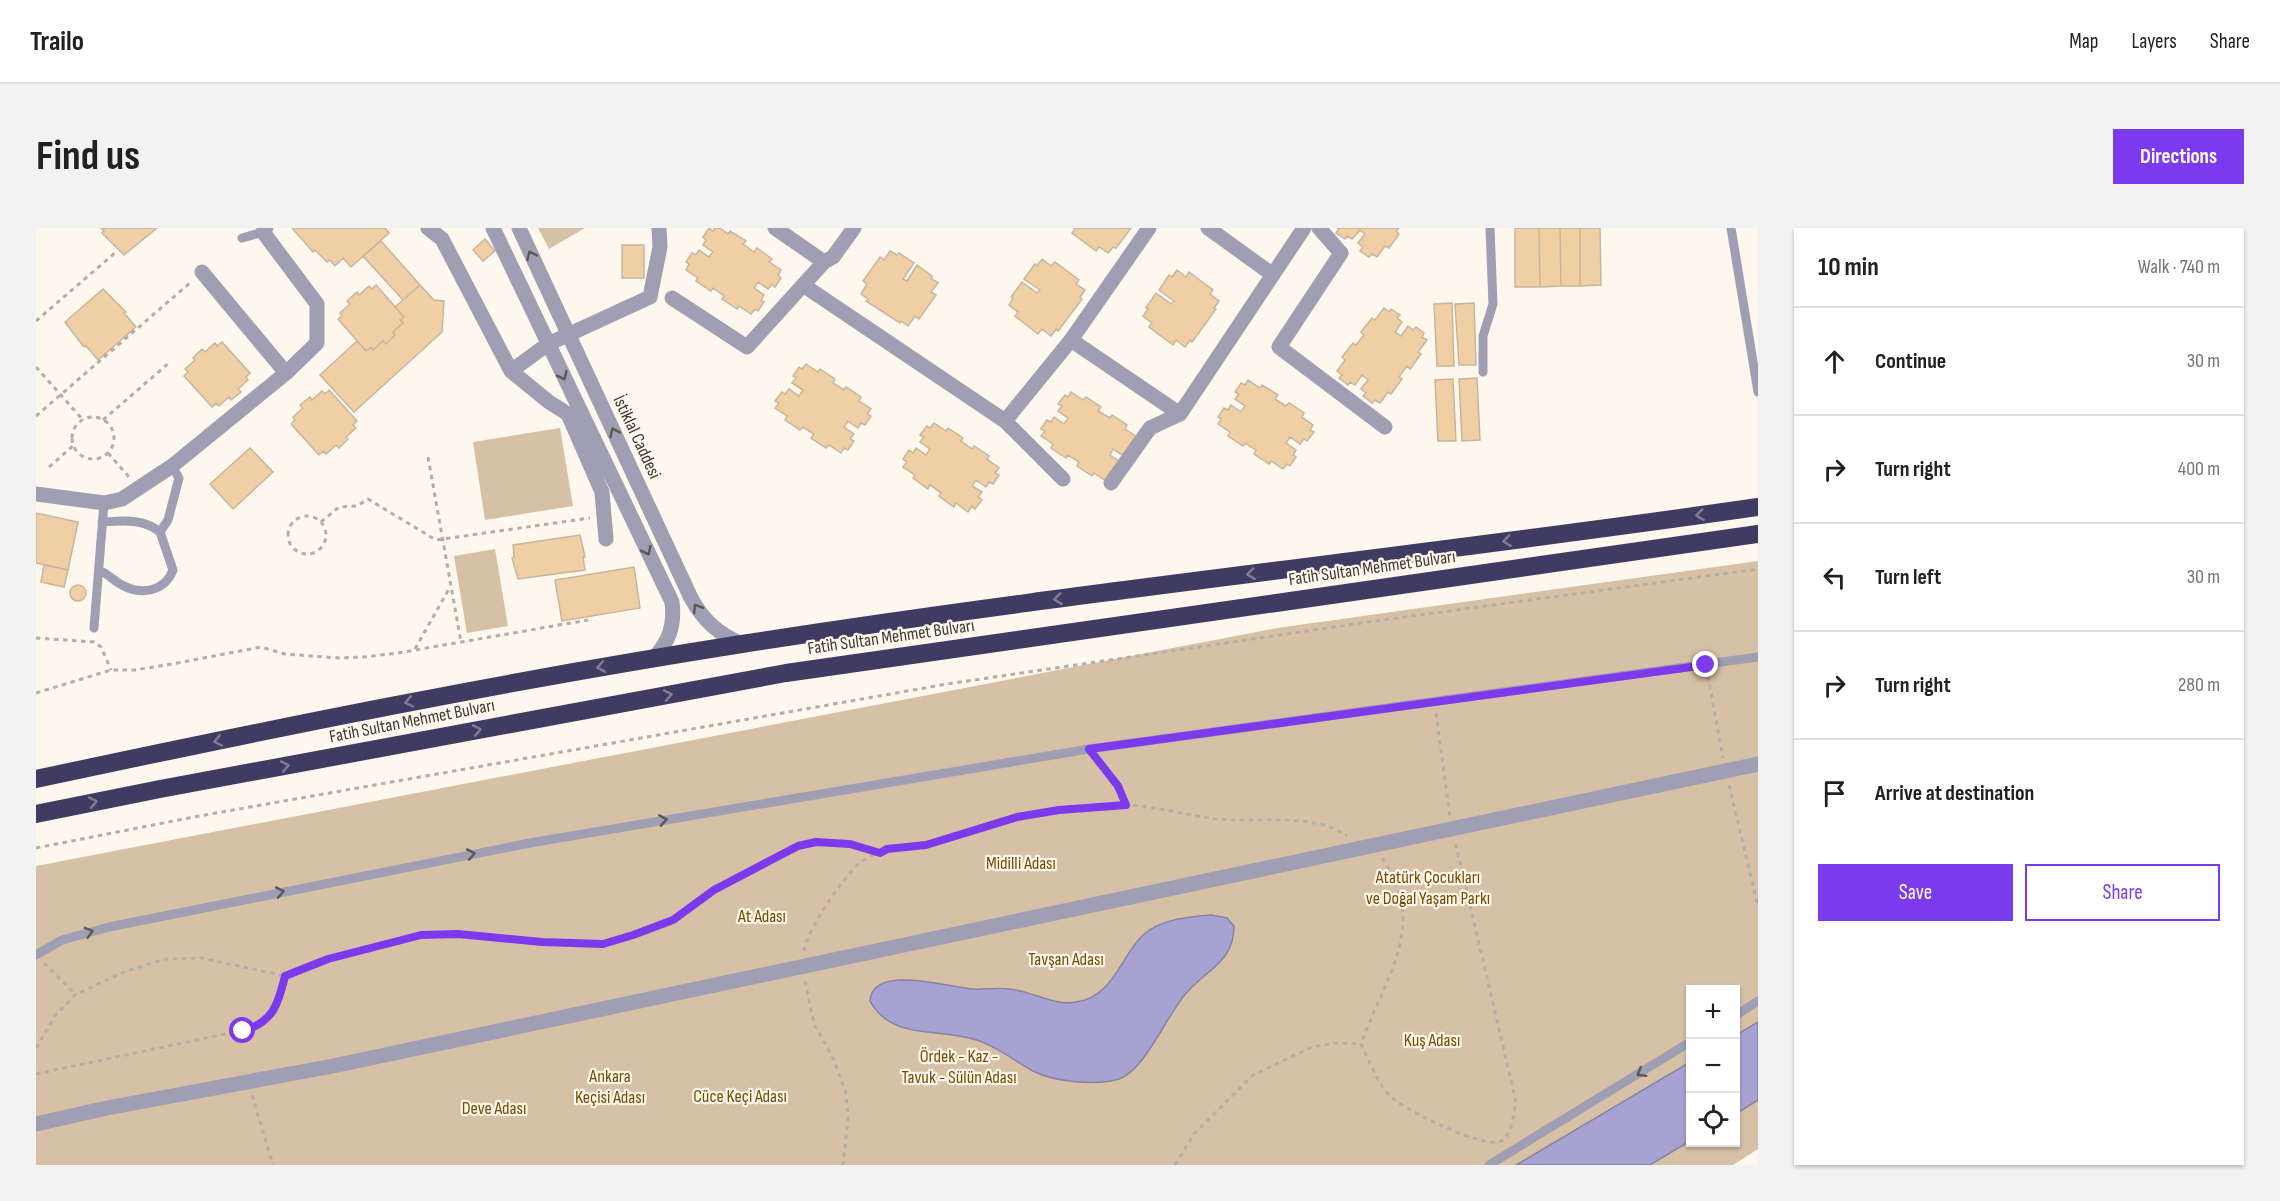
<!DOCTYPE html>
<meta charset="utf-8">
<style>
:root{--surface:#fff;--page:#f2f2f2;--text:#202124;--muted:#757577;--line:#e0e0e0;--accent:#7c3aed}
body{margin:0;font-family:"Sofia Sans Condensed",sans-serif;background:var(--page);color:var(--text)}
.controls{position:absolute;right:18px;bottom:18px;display:grid;overflow:hidden;border-radius:0px;box-shadow:0 2px 4px #0004}
.controls button{width:54px;height:54px;display:grid;place-items:center;padding:0;border:0;border-bottom:2px solid var(--line);background:var(--surface);color:var(--text);font:30px sans-serif}
.stop{position:absolute;width:18px;height:18px;margin:-14px;border:4px solid #7c3aed;border-radius:50%;background:#fff}
.stop.end{background:#7c3aed;border-color:#fff;box-shadow:0 2px 6px #0008}
.list{margin:0;padding:0;list-style:none}
h2{display:flex;justify-content:space-between;align-items:center;height:78px;margin:0;padding:0 24px;font-size:26px}
h2 small{font-size:20px;font-weight:400;color:var(--muted)}
.list li{display:grid;grid-template-columns:39px 1fr auto;gap:18px;align-items:center;box-sizing:border-box;height:108px;padding:0 24px;border-top:2px solid var(--line)}
.list b{display:block;font-size:22px;white-space:nowrap}
.list em{font-size:20px;font-style:normal;color:var(--muted)}
.actions{display:flex;gap:12px;padding:18px 24px}
.actions a{flex:1;padding:14px 0;border:2px solid var(--accent);border-radius:0px;text-align:center;font-size:21px;color:var(--accent)}
.actions .main{background:var(--accent);color:#fff}
.icon{flex:none;width:33px;height:33px;fill:none;stroke:currentColor;stroke-width:2;stroke-linecap:round;stroke-linejoin:round}
.map{position:relative;flex:none;width:1722px;height:937px;overflow:hidden;border-radius:0px}
header{display:flex;align-items:center;gap:36px;box-sizing:border-box;height:84px;padding:0 30px;background:var(--surface);border-bottom:2px solid var(--line)}
header strong{font-size:28px}
nav{display:flex;gap:33px;margin-inline-start:auto;font-size:21px}
.intro{display:flex;align-items:center;justify-content:space-between;box-sizing:border-box;height:144px;padding:0 36px}
h1{margin:0;font-size:42px}
.button{padding:15px 27px;border-radius:0px;background:var(--accent);color:#fff;font-size:21px;font-weight:700}
main{display:flex;gap:36px;padding:0 36px}
aside{flex:1;background:var(--surface);border-radius:0px;box-shadow:0 2px 4px #0004}
.map>svg:first-child{display:block}
</style>
<header>
<strong>Trailo</strong>
<nav><a>Map</a><a>Layers</a><a>Share</a></nav>
</header>
<div class="intro"><h1>Find us</h1><a class="button">Directions</a></div>
<main>
<div class="map">
<svg width="1722" height="937" viewBox="0 0 1722 937">
<rect width="100%" height="100%" fill="#fef7ed"/>
<path fill="#d6c1a7" fill-rule="evenodd" d="M502 0H549L513 21Z
M524 200 537 278 449 292 437 214Z
M459 321 472 398 431 405 418 328Z
M1722 333V921L1697 937H0V638L1241 400ZM1654 762H1700V914H1654Z"/>
<path fill="#a6a3d2" stroke="#8783a1" stroke-width="1.5" d="M1175 687 1191 690 1198 698C1198 732 1174 740 1153 762 1132 783 1110 842 1083 851 1059 858 1019 854 997 843 977 832 959 817 937 811 901 800 855 812 834 773 836 735 915 760 937 761 949 762 961 759 973 761 996 763 1017 778 1040 774 1077 769 1084 730 1106 708 1123 691 1153 689 1175 687Z
M1722 794V872L1700 886V807Z
M1654 834V913L1614 937H1480Z"/>
<path fill="#f0cfa4" stroke="#c7b59f" stroke-width="1.5" d="M65 0H121L88 27 66 5 68 3Z
M256 0H349L353 5 315 39 307 30 299 38 294 32 291 34 279 22 277 24Z
M673 0 677 3 679 0H684L692 6 694 3 710 13 707 16 718 24 721 20 736 31 733 34 745 42 742 47 745 50 739 59 736 56 732 61 722 54 718 60 728 67 725 72 728 74 722 83 719 81 715 86 703 78 701 81 686 71 688 68 677 60 675 63 660 53 662 50 650 42 653 36 650 34 656 25 660 27 663 22 673 29 677 24 667 17 670 12 667 9Z
M1038 0H1095L1080 20 1077 19 1072 25 1063 19 1060 23 1036 5 1039 1Z
M1301 0H1363L1360 3 1363 6 1353 20 1349 18 1341 29 1336 26 1333 29 1324 23 1327 19 1322 15 1329 6 1324 2 1316 11 1311 8 1309 11 1300 5 1303 1Z
M1479 0H1503L1504 59H1479Z
M1503 0H1524L1525 58 1504 59Z
M1524 0H1544V58H1525Z
M1544 0H1564L1565 57 1544 58Z
M449 11 459 23 447 33 437 22Z
M345 13 384 57 367 72 327 28Z
M586 17H608V50H586Z
M854 23 861 27 863 25 878 35 867 51 871 53 881 37 896 48 895 50 902 55 895 64 900 67 883 91 879 88 872 98 865 93 864 95 830 73 832 71 825 66 831 56 827 53 844 29 848 32Z
M1006 31 1015 38 1019 34 1043 52 1040 56 1049 62 1044 69 1046 71 1022 103 1020 101 1015 108 1006 101 1002 106 979 88 982 84 973 77 977 71 975 69 986 54 1001 65 1004 62 988 51 999 36 1001 38Z
M1141 42 1150 49 1153 44 1177 62 1174 66 1183 73 1178 80 1180 81 1156 114 1154 112 1149 119 1140 112 1137 117 1113 99 1116 95 1107 88 1112 81 1110 80 1120 65 1135 76 1138 73 1123 62 1133 47 1136 49Z
M340 57 368 89 364 92 367 95 357 104 359 107 350 116 347 113 337 122 335 119 330 123 302 91 306 88 304 85 314 76 311 73 321 64 323 67 333 58 336 61Z
M384 57 398 72 408 73 406 104 318 184 284 147 321 113 330 123 335 119 337 122 347 113 350 116 359 107 357 104 367 95 364 92 368 89 359 79Z
M67 61 90 84 88 85 100 99 62 132 50 118 48 119 29 94Z
M1416 75 1418 138H1401L1398 76Z
M1438 75 1440 137H1423L1419 76Z
M1348 80 1353 84 1355 81 1364 87 1361 90 1366 94 1359 104 1365 108 1372 98 1377 102 1380 99 1388 105 1386 109 1391 112 1382 124 1385 126 1374 141 1371 138 1363 149 1366 151 1355 166 1352 164 1344 175 1339 172 1336 175 1327 168 1330 165 1325 161 1332 152 1326 147 1319 157 1314 154 1312 157 1303 150 1306 147 1301 143 1309 132 1306 129 1317 115 1320 117 1328 107 1325 104 1336 90 1339 92Z
M186 114 214 145 210 149 212 152 202 161 205 164 195 172 193 169 183 178 180 175 176 179 148 148 152 144 149 141 159 132 157 130 166 121 169 124 179 115 181 118Z
M770 136 782 144 784 141 799 151 797 155 808 162 810 159 825 169 823 173 835 181 831 186 835 188 829 197 825 195 822 200 812 193 808 199 818 206 814 211 818 213 812 222 808 220 805 225 793 217 790 220 775 210 778 206 767 199 764 202 749 192 751 188 739 180 743 175 739 173 746 164 749 166 753 161 763 168 767 162 756 155 760 150 757 148 763 139 766 141Z
M1441 150 1444 212 1426 213 1423 151Z
M1417 151 1420 213H1402L1399 152Z
M1212 152 1224 160 1226 157 1242 167 1239 171 1250 178 1253 175 1268 185 1266 189 1277 197 1274 202 1278 204 1271 213 1268 211 1264 216 1254 209 1250 215 1260 222 1257 227 1260 229 1254 238 1251 236 1247 241 1235 233 1233 236 1218 226 1220 222 1209 215 1207 218 1192 208 1194 204 1182 196 1185 191 1182 189 1188 180 1192 182 1195 177 1205 184 1209 178 1199 171 1203 166 1199 164 1205 155 1209 157Z
M293 162 321 193 317 197 320 200 310 209 312 211 303 220 300 217 290 226 288 223 283 227 255 196 259 192 257 189 267 180 264 177 274 169 276 172 286 163 289 166Z
M1035 164 1047 172 1050 169 1065 179 1062 183 1074 190 1076 187 1091 197 1089 201 1101 209 1088 228 1077 221 1074 227 1084 234 1070 253 1058 245 1056 248 1041 238 1043 234 1032 227 1030 230 1015 220 1017 216 1005 208 1009 203 1005 201 1011 192 1015 194 1018 189 1028 196 1032 190 1022 183 1026 178 1022 176 1029 167 1032 169Z
M898 195 910 203 912 200 927 210 925 213 936 221 938 218 953 228 951 231 963 240 959 245 963 247 957 256 953 254 950 259 940 252 936 258 946 264 942 269 946 272 939 281 936 278 932 284 920 275 918 279 903 268 905 265 894 257 892 261 877 250 879 247 867 239 871 234 867 231 873 222 877 225 880 220 890 227 894 221 884 214 888 209 884 207 891 198 894 200Z
M214 220 237 244 197 281 174 256Z
M0 285 42 294 32 342 0 335Z
M544 307 549 329H547L549 342 482 351 476 330 478 329 477 317Z
M8 337 32 342 28 359 5 354Z
M598 339 604 380 526 393 519 352Z
M34 365a8 8 0 1 1 16 0a8 8 0 1 1-16 0Z"/>
<g fill="none" stroke-linecap="round" stroke-linejoin="round">
<path stroke="#b5aea5" stroke-width="3" stroke-dasharray="4.5 4.5" stroke-linecap="butt" d="M0 93 80 24
M0 139 47 192
M0 188 155 54
M36 210a21 21 0 1 1 42 0a21 21 0 1 1-42 0Z
M67 192 134 134
M72 225 93 249
M392 229 425 414
M13 239 38 217
M252 307a19 19 0 1 1 38 0a19 19 0 1 1-38 0Z
M285 294 303 279 321 278 332 271 400 312 554 290
M0 410 58 414 65 419 75 442
M379 421 414 359
M1672 448 1687 530
M0 465 75 442H99L136 436 225 419 249 426 303 430 328 429 362 425 552 392
M1400 485 1414 589
M1061 532 1082 558 1090 576
M1693 557 1722 678
M0 620 163 588 911 456 1332 394 1722 341
M1346 630C1394 696 1348 751 1325 816 1333 832 1340 852 1352 866 1363 880 1449 922 1465 913 1477 906 1477 886 1480 874L1419 613
M768 723C771 702 807 649 824 635 844 618 869 622 893 616 922 609 950 597 980 589 1012 581 1050 578 1083 577 1114 576 1151 588 1182 591 1222 595 1278 584 1311 608
M8 735 39 766
M769 753 778 796 797 830 810 865 812 890 807 937
M0 820 19 788 39 767 88 744 129 731 165 730 249 748 292 731 385 707 422 706 505 714 567 716 597 707 637 692 678 662 762 618 780 614 814 616 842 624
M0 846 222 799C239 786 244 768 249 748
M216 867 237 937
M1139 937 1158 906 1217 847 1276 819 1299 815 1325 816"/>
<path stroke="#9f9eb3" stroke-width="9" d="M1695 0 1722 164
M206 10 227 4
M1447 144V108L1457 76 1454 0
M124 304 132 292 143 250 136 238
M63 342C72 346 78 353 86 357 106 368 129 363 137 342L124 304C107 290 87 293 66 294
M58 400 68 275
M0 727 26 712 73 699 499 614 1053 521 1722 429
M1700 787 1722 773
M1453 937 1654 814"/>
<path stroke="#9f9eb3" stroke-width="15" d="M392 0 406 11 475 143 513 174 532 186 566 264 570 311
M457 0 636 374C639 398 633 413 618 430
M483 0 655 370C667 392 682 406 706 416
M739 0 788 34
M1172 0 1237 47
M1283 0 1305 25 1243 119 1349 199
M166 44 250 145
M767 57 969 193 1027 251
M636 70 711 119 788 34 797 29 818 0
M1035 112 1144 186 1268 0
M475 143 512 116 614 69 624 19 623 0
M969 193 1035 112 1113 0
M1075 255 1114 200 1144 186
M0 266 68 275 86 271 136 238 250 145 281 115V76L227 4 230 0
M0 896 71 880 297 838 1722 536"/>
<path stroke="#3f3b63" stroke-width="18" d="M0 551C234 501 469 453 706 416 1043 363 1384 328 1722 279
M0 586 124 561 750 445 1722 306"/>
</g>
<defs><path id="oneway-chevron" d="M-2-3.5L2.5 0L-2 3.5" fill="none" stroke-width="1.6" stroke-linecap="round" stroke-linejoin="round" transform="scale(1.5)"/></defs>
<g stroke="#5c5757">
<use href="#oneway-chevron" transform="translate(495 27) rotate(-115)"/>
<use href="#oneway-chevron" transform="translate(527 148) rotate(64)"/>
<use href="#oneway-chevron" transform="translate(578 204) rotate(-115)"/>
<use href="#oneway-chevron" transform="translate(611 323) rotate(64)"/>
<use href="#oneway-chevron" transform="translate(661 380) rotate(-122)"/>
<use href="#oneway-chevron" transform="translate(627 592) rotate(-9)"/>
<use href="#oneway-chevron" transform="translate(435 626) rotate(-11)"/>
<use href="#oneway-chevron" transform="translate(244 664) rotate(-11)"/>
<use href="#oneway-chevron" transform="translate(53 704) rotate(-17)"/>
<use href="#oneway-chevron" transform="translate(1605 845) rotate(148)"/>
</g>
<g stroke="#827d93">
<use href="#oneway-chevron" transform="translate(1664 287) rotate(173)"/>
<use href="#oneway-chevron" transform="translate(1471 313) rotate(173)"/>
<use href="#oneway-chevron" transform="translate(1215 346) rotate(173)"/>
<use href="#oneway-chevron" transform="translate(1022 371) rotate(173)"/>
<use href="#oneway-chevron" transform="translate(565 439) rotate(170)"/>
<use href="#oneway-chevron" transform="translate(632 467) rotate(-11)"/>
<use href="#oneway-chevron" transform="translate(373 474) rotate(168)"/>
<use href="#oneway-chevron" transform="translate(441 502) rotate(-11)"/>
<use href="#oneway-chevron" transform="translate(182 513) rotate(168)"/>
<use href="#oneway-chevron" transform="translate(249 538) rotate(-11)"/>
<use href="#oneway-chevron" transform="translate(57 574) rotate(-11)"/>
</g>
<g fill="none" stroke-linecap="round" stroke-linejoin="round">
<path stroke="#7c3aed" stroke-width="8" d="M207 803C237 794 242 777 249 748L292 731 385 707 422 706 506 714 567 716 597 707 637 692 678 662 762 618 780 614 814 616 844 625 851 621 890 617 981 589 1023 582 1090 577 1082 558 1053 521 1670 437"/>
</g>
<g text-anchor="middle" dominant-baseline="central" stroke-width="4.5" stroke-linejoin="round" paint-order="stroke">
<g font-size="18" fill="#403930" stroke="#fef7ed">
<text transform="translate(601 209) rotate(65)">İstiklal Caddesi</text>
<text transform="translate(1336 340) rotate(-8)">Fatih Sultan Mehmet Bulvarı</text>
<text transform="translate(855 409) rotate(-8)">Fatih Sultan Mehmet Bulvarı</text>
<text transform="translate(376 493) rotate(-11)">Fatih Sultan Mehmet Bulvarı</text>
</g>
<g font-size="18" fill="#764c00" stroke="#fef7ed">
<text x="985" y="635">Midilli Adası</text>
<text x="1392" y="649">Atatürk Çocukları<tspan x="1392" dy="21">ve Doğal Yaşam Parkı</tspan></text>
<text x="726" y="688">At Adası</text>
<text x="1030" y="731">Tavşan Adası</text>
<text x="1396" y="812">Kuş Adası</text>
<text x="923" y="828">Ördek - Kaz -<tspan x="923" dy="21">Tavuk - Sülün Adası</tspan></text>
<text x="574" y="848">Ankara<tspan x="574" dy="21">Keçisi Adası</tspan></text>
<text x="704" y="868">Cüce Keçi Adası</text>
<text x="458" y="880">Deve Adası</text>
</g>
</g>
</svg>
<div class="controls">
<button>+</button>
<button>−</button>
<button><svg class="icon" aria-label="locate" viewBox="0 0 24 24"><circle cx="12" cy="12" r="6"/><path d="M12 2v4M12 18v4M2 12h4M18 12h4"/></svg></button>
</div>
<div class="stop" style="left:207px;top:803px"></div>
<div class="stop end" style="left:1670px;top:437px"></div>
</div>
<aside>
<h2>10 min<small>Walk · 740 m</small></h2>
<ul class="list">
<li><svg class="icon" aria-label="ahead" viewBox="0 0 24 24"><path d="M12 20V5M6 11l6-6 6 6"/></svg><div><b>Continue</b></div><em>30 m</em></li>
<li><svg class="icon" aria-label="right" viewBox="0 0 24 24"><path d="M7 20v-9h11M14 6l5 5-5 5"/></svg><div><b>Turn right</b></div><em>400 m</em></li>
<li><svg class="icon" aria-label="left" viewBox="0 0 24 24"><path d="M17 20v-9H6M10 6l-5 5 5 5"/></svg><div><b>Turn left</b></div><em>30 m</em></li>
<li><svg class="icon" aria-label="right" viewBox="0 0 24 24"><path d="M7 20v-9h11M14 6l5 5-5 5"/></svg><div><b>Turn right</b></div><em>280 m</em></li>
<li><svg class="icon" aria-label="arrive" viewBox="0 0 24 24"><path d="M6 21V4h12l-3 4 3 4H6"/></svg><div><b>Arrive at destination</b></div></li>
</ul>
<div class="actions"><a class="main">Save</a><a>Share</a></div>
</aside>
</main>
